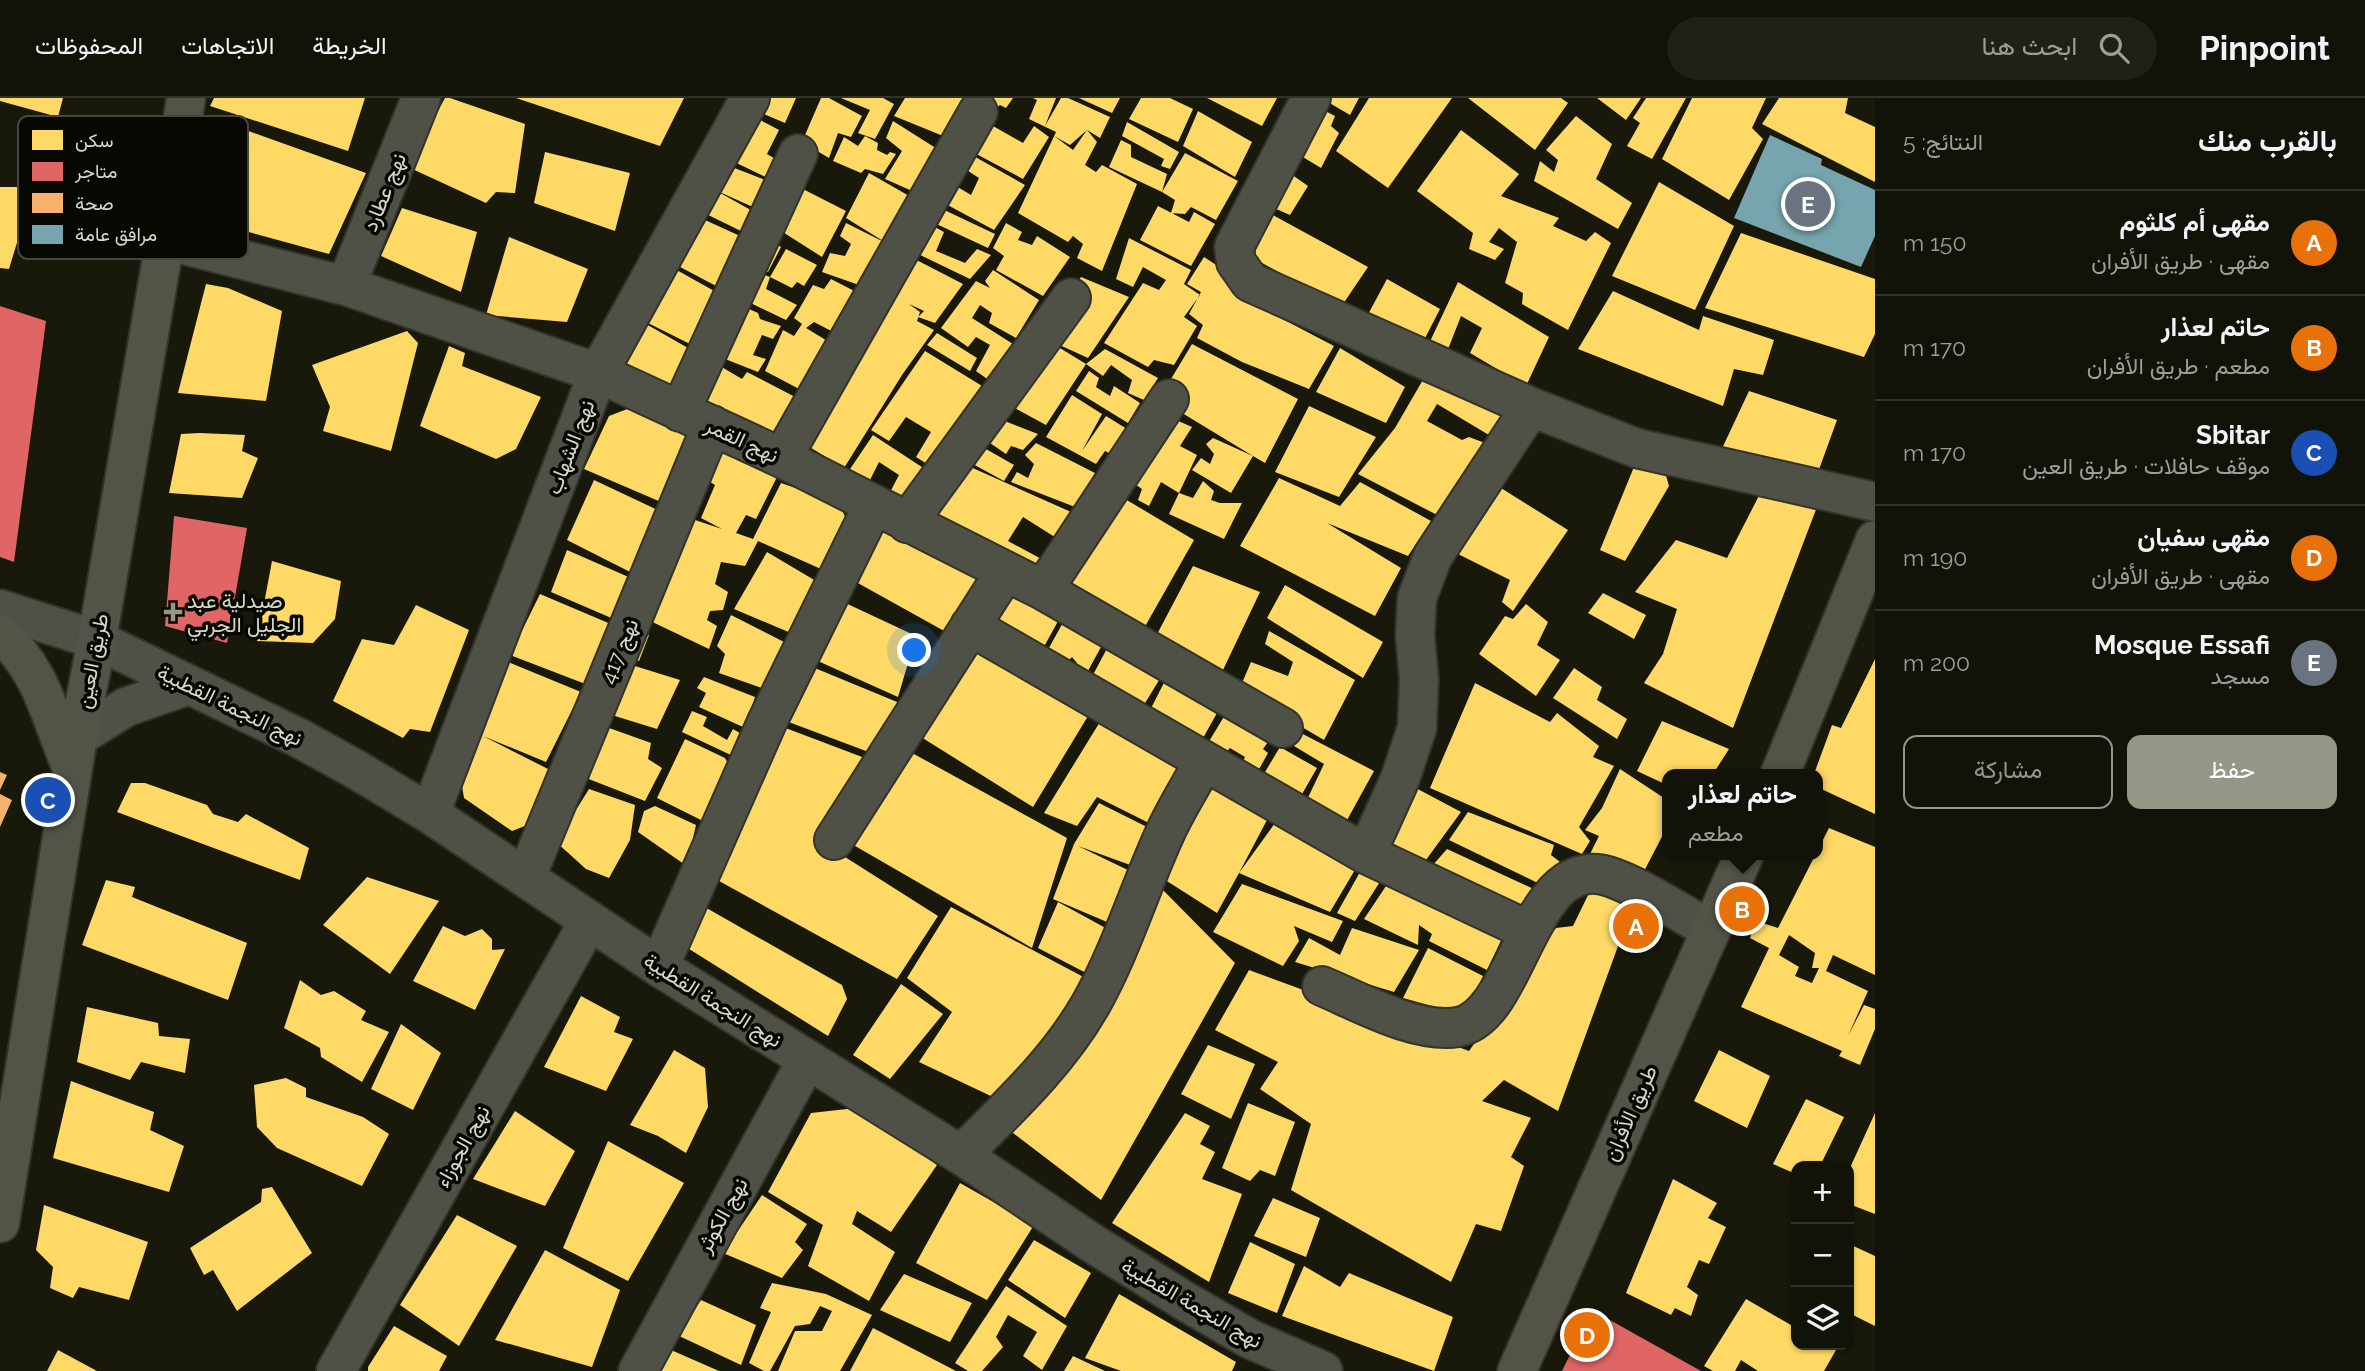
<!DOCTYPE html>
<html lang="ar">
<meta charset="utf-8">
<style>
:root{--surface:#121308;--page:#1f2016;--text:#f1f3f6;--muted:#9c9e9c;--line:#313229;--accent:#949686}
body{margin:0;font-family:Raleway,Vazirmatn,sans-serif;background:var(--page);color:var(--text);direction:rtl}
.controls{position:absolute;right:21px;bottom:21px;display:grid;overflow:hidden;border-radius:14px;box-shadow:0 2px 5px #0004}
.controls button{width:63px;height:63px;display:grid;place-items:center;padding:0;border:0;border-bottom:2px solid var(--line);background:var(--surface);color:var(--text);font:35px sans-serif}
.you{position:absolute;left:915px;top:553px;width:24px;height:24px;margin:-18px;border:5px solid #fff;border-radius:50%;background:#1a73e8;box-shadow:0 0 0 10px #1a73e833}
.badge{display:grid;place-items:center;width:46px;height:46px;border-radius:50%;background:var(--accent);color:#fff;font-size:23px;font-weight:700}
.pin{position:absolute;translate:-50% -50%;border:4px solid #fff;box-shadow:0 2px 7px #0006}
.popup{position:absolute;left:1662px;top:671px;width:161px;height:91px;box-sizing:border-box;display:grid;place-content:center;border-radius:14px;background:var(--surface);filter:drop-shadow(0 2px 5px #0005);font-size:23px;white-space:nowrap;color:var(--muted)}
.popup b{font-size:26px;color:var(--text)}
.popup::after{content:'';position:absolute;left:50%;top:100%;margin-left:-14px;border:14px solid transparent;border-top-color:var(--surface)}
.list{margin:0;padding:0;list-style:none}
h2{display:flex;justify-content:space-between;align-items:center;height:91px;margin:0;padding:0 28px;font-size:30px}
h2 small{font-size:23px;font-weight:400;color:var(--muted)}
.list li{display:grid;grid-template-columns:46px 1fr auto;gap:21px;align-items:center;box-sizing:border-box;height:105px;padding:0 28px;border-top:2px solid var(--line)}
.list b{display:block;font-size:26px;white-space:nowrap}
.list p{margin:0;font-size:23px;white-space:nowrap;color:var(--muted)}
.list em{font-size:23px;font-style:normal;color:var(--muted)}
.actions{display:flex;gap:14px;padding:21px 28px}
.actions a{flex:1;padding:16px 0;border:2px solid var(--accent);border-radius:14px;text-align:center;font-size:24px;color:var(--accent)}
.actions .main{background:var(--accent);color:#fff}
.icon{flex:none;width:38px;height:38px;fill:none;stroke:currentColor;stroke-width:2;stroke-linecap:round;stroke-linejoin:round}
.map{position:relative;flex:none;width:1875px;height:1273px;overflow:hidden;direction:ltr}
header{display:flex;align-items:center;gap:42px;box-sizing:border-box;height:98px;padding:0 35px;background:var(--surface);border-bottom:2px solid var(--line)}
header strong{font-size:33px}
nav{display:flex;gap:38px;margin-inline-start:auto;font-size:24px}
.search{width:490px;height:63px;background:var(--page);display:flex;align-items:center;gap:18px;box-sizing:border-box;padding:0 24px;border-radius:38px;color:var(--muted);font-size:26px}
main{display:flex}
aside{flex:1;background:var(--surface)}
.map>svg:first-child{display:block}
</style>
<header>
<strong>Pinpoint</strong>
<div class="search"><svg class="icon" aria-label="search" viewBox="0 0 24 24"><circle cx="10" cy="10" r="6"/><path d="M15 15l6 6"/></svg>ابحث هنا</div>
<nav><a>الخريطة</a><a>الاتجاهات</a><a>المحفوظات</a></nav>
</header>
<main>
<aside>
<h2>بالقرب منك<small>النتائج: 5</small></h2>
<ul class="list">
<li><span class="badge" style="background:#e8710a">A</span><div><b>مقهى أم كلثوم</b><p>مقهى · طريق الأفران</p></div><em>150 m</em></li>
<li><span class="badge" style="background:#e8710a">B</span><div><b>حاتم لعذار</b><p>مطعم · طريق الأفران</p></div><em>170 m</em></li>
<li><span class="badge" style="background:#1a4fb4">C</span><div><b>Sbitar</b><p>موقف حافلات · طريق العين</p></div><em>170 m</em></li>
<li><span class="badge" style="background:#e8710a">D</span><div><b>مقهى سفيان</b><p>مقهى · طريق الأفران</p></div><em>190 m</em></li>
<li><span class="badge" style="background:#6b7280">E</span><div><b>Mosque Essafi</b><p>مسجد</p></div><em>200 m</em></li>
</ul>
<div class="actions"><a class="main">حفظ</a><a>مشاركة</a></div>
</aside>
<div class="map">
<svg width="1875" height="1273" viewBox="0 0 1875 1273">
<rect width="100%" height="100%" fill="#18190b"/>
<path fill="#ffd966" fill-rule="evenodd" d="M0 0H63L58 19 0 3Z
M214 0H365L348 53 210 8Z
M445 0H450L525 26 515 95 496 94 486 105 408 69Z
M516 0H684L660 48Z
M738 0H796L785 25 736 4Z
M821 0H829L862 18 851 39 838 35 829 60 802 44Z
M841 0H883L894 6 875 41 858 35 870 12Z
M905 0H1013L1006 10 1000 7 953 42 894 18Z
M1033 0H1056L1045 28 1061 0H1068L1110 19 1100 40 1087 32 1097 44 1085 67 1096 74 1102 67 1137 86 1102 173 1077 160 1083 146 1073 138 1068 144 1018 115 1056 34 1029 21 1037 2ZM1087 32 1073 52 1054 38 1070 47Z
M1079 0H1120L1112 15Z
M1141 0H1170L1193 11 1178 44 1129 21Z
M1207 0H1277L1262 28Z
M1300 0 1335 18 1331 28 1339 35 1321 70 1293 53Z
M1321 0H1359L1350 17Z
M1369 0H1452L1388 90 1336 53Z
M1468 0H1561L1568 5 1535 52Z
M1597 0H1641L1626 22Z
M1646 0H1686L1652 61 1627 48 1640 25 1633 20Z
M1692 0H1766L1752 30 1763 41 1729 102 1662 61Z
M1779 0H1848L1845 15 1875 29V84L1762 26Z
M1198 13 1252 44 1235 79 1183 48Z
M749 16 779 32 767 56 784 66 772 82 722 58Z
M1576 18 1612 46 1596 81 1632 105 1618 131 1534 83 1540 63 1554 74 1558 62 1546 52Z
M893 23 942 54 919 96 885 81 902 53 886 40Z
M986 24 1023 45 1034 28 1049 39 1023 81 967 51Z
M1127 24 1179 54 1170 71 1161 68 1164 61 1122 38Z
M226 25 366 75 329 156 223 127 230 109 205 87Z
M1461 32 1519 76 1501 98 1559 120 1553 128 1586 143 1595 134 1611 145 1568 232 1522 206 1523 195 1505 185 1517 144 1499 130 1489 144 1504 151 1495 162 1469 151 1473 135 1417 93Z
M865 38 878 45 877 52 887 57 890 54 896 56 883 76 865 71 861 75 833 63 844 39 858 48Z
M1121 42 1131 47V59L1167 76 1162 94 1109 69Z
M545 54 630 75 615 133 534 105Z
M1185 55 1238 83 1216 122 1191 109 1185 116 1171 115 1175 102 1162 94Z
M970 56 1025 87 994 132 942 104 951 85 971 97 979 80 962 69Z
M719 64 765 82 755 110 713 91 758 116 747 136 694 110Z
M1281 69 1308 88 1290 117 1258 103Z
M869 75 918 103 862 188 822 174 830 155 845 158 851 146 840 138 846 125 888 146 846 120Z
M1659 84 1734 128 1695 212 1612 178Z
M797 88 846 113 822 159 778 131Z
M0 89H34L9 171 0 170Z
M1158 108 1189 124 1194 114 1215 126 1191 168 1140 142Z
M938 109 995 136 988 150 930 123Z
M402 110 477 134 461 194 381 158Z
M1262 111 1368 169 1341 209 1239 152Z
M692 116 740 138 718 189 667 162Z
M1006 125 1022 134 1018 142 1032 147 1037 138 1070 159 1043 198 996 172 1004 158 993 150Z
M933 128 944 134 936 153 965 165 977 151 991 157 970 181 914 154Z
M1741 135 1875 181V236L1864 259 1705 210Z
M509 139 588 171 567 224 486 217Z
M765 140 781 149 768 174 752 172Z
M1129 140 1191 172 1184 186 1200 197 1184 219 1197 228 1174 267 1154 262 1148 269 1104 245 1143 185 1159 192 1166 182 1143 169 1133 189 1116 181Z
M786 151 817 167 804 188 797 184 792 190 770 179Z
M905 156 963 186 935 225 918 219 924 213 909 206 920 214 917 223 934 232 902 277 844 370 803 345Z
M1204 159 1256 193 1269 214 1334 248 1309 291 1242 264 1197 240 1203 227 1189 216 1201 194 1187 186Z
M666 166 716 194 694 248 640 221Z
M752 172 770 179 766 191 797 207 786 222 740 200Z
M993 172 1039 202 1016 240 989 225 992 215 980 207 972 220 1013 246 990 283 976 273 990 247 976 239 968 249 941 230 976 183 990 190 985 183Z
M1081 179 1129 199 1088 260 1042 239Z
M831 181 862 197 839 237 814 224 806 230 829 244 803 293 765 273 783 232 794 238 802 226 794 220 813 187 824 191Z
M1387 181 1440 211 1421 248 1365 222Z
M1458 184 1549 239 1526 288 1470 255 1482 230 1461 218 1445 259 1425 254Z
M206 186 228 190 282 213 266 303 178 295Z
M1613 193 1699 232 1703 218 1774 242 1763 277 1734 271 1723 308 1578 251Z
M738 206 758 215 760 221 781 228 773 241 762 237 753 257 766 261 758 274 715 257Z
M646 226 695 254 677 298 620 274Z
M407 233 418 245 391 353 323 333 330 309 312 267Z
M937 235 977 260 970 273 927 247Z
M1042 239 1086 266 1046 327 1002 303Z
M1192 246 1298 301 1265 365 1253 358 1231 395 1192 372 1201 360 1210 366 1214 356 1206 346 1213 340 1253 358 1159 301Z
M449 248 465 255 462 268 541 299 516 351 496 361 420 328Z
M1340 250 1405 289 1386 325 1316 294Z
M1105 251 1158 280 1144 302 1128 295 1132 282 1111 267 1103 278 1086 266Z
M925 253 987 291 932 369 916 359 931 334 906 319 889 343 871 332Z
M720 268 742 281 747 274 799 301 779 335 762 336 698 304Z
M1089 273 1099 280 1096 289 1110 298 1114 288 1140 305 1128 325 1076 293Z
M1424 280 1505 319 1494 340 1437 306 1427 323 1462 342 1469 339 1485 345 1441 419 1358 376 1395 330Z
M1749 293 1837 322 1817 377 1718 359Z
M1072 297 1102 316 1082 353 1106 318 1127 331 1111 356 1105 353 1096 366 1046 339Z
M1309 308 1376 339 1339 399 1275 374Z
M630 310 694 337 668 407 584 371 609 318Z
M1160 315 1192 329 1180 348 1197 357 1179 395 1161 384 1149 408 1138 402 1142 391 1120 376Z
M992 318 1038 336 1023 352 1011 348 1006 356 977 336Z
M200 335 245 337 242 353 258 360 242 400 169 395 181 336Z
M873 337 931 375 908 413 887 400 899 377 879 364 866 390 844 380Z
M972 343 1014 367 1004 383 960 359Z
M1036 345 1095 375 1075 409 1011 384 1017 374 1028 380 1034 366 1025 357Z
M711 348 779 375 756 421 746 417 736 435 753 441 781 385 839 405 846 421 821 471 758 443 745 468 721 464 715 486 728 494 723 512 710 513 707 522 717 528 709 551 644 520 689 420 722 431 701 420 715 387 699 377Z
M957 363 1071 414 1058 441 1023 419 1008 443 1047 464 1038 483 918 419Z
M1636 364 1663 367 1669 388 1625 463 1600 452Z
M1279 380 1340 408 1360 384 1431 423 1408 458 1327 425 1401 470 1375 518 1240 448Z
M594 382 664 415 638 478 567 442Z
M1203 383 1214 393 1211 402 1220 405H1242L1224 441 1169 416 1179 395 1193 400Z
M1764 388 1820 401 1733 630 1644 585 1663 556 1677 511 1635 494 1676 442 1727 460Z
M1501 390 1568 432 1513 513 1502 504 1510 482 1450 452Z
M1115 395 1194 442 1143 532 1052 486Z
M883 424 982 478 946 534 847 479Z
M567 452 633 481 616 522 551 494Z
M767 454 821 486 798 538 734 511Z
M272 463 341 483 335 521 313 545 257 543Z
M1193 468 1260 494 1223 572 1154 542Z
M1009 486 1063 514 1040 556 986 528Z
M1285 487 1383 544 1363 580 1267 520Z
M1603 495 1646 517 1634 541 1588 515Z
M540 496 613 527 588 587 510 557Z
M839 502 916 538 898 599 809 559Z
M1526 506 1548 524 1537 547 1560 562 1536 598 1479 556 1505 518 1513 521Z
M416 507 469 532 430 634 410 631 403 640 333 603 362 541 394 547Z
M731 517 786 545 765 591 719 575 725 556 717 548Z
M1066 519 1107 538 1083 582 1072 575 1077 565 1072 559 1063 569 1044 559Z
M637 531 649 537 639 563 625 558Z
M1269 533 1355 582 1324 642 1239 592 1251 564 1288 578 1293 564 1265 546Z
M973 539 1088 618 1033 709 913 634Z
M1111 543 1164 574 1139 615 1087 588Z
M1875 561V716L1817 689V676H1814L1832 627 1841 630Z
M508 564 581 594 546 664 483 638 552 673 530 726 512 733 464 700 458 664Z
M622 564 680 582 657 631 602 614Z
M805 566 902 606 874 656 778 620Z
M1574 570 1602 589 1597 602 1627 621 1617 641 1553 600Z
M1169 575 1222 606 1198 649 1146 620Z
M704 579 755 599 747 623 743 629 699 609 706 595 697 590Z
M1475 585 1550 624 1557 615 1599 648 1593 659 1614 668 1579 729 1590 743 1582 756 1430 690Z
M1228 612 1275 634 1263 651 1268 655 1253 682 1238 674 1245 659 1230 650 1220 660 1205 650Z
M692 613 707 619 703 628 727 642 733 631 745 638 735 659 682 634Z
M1106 614 1190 663 1155 728 1097 699 1077 728 1044 715Z
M1662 623 1729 651 1713 676H1667V687L1637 673Z
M598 626 651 645 648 661 662 670 645 703 576 676Z
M775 626 870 662 823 745 938 818 897 881 710 778Z
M1297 633 1374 673 1341 733 1304 708 1324 666 1289 645Z
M685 641 725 660 729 667 705 724 657 700Z
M1280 649 1317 670 1294 710 1259 684Z
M903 650 1067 740 1032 850 843 741Z
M1620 671 1667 702V729L1641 779 1590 756 1599 738 1585 732 1602 710Z
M131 685H145L207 707 213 716 238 724 246 716 309 750 300 782 117 714Z
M1203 686 1267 722 1239 775 1275 725 1359 765 1330 814 1239 775 1217 815 1159 778Z
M1414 689 1461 714 1423 766 1391 744Z
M589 691 635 707 630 742 609 780 586 771 556 744Z
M1099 705 1151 731 1133 768 1078 748 1134 775 1114 827 1053 801 1074 746Z
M655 708 696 727 693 740 698 745 691 771 638 734 644 713Z
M1468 714 1554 747 1551 757 1560 764 1548 790 1449 742Z
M1829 730 1875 749V877L1833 857 1826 873 1868 893 1848 938 1864 907 1875 911V931L1860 967 1839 958 1842 953 1741 909 1769 850 1750 840 1756 823 1778 830ZM1789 837 1815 855 1812 870H1819L1812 885 1795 878 1799 869 1779 857Z
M1447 751 1536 792 1524 822 1425 776Z
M1364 767 1383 779 1355 823 1337 815Z
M367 779 439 803 390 876 323 827Z
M1392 779 1505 834 1487 872 1429 843 1432 836 1419 827 1418 847 1364 821Z
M106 782 135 789 132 799 247 845 228 902 82 847Z
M1242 786 1343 823 1332 844 1294 828 1299 843 1283 868 1213 834Z
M1593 787 1633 807 1558 1013 1504 982 1482 1003 1531 1020 1511 1059 1524 1068 1501 1133 1476 1126 1451 1184 1291 1092 1311 1026 1260 991 1278 964 1215 932 1249 872 1469 953 1556 830 1573 828Z
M1161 790 1235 865 1101 1102 1009 1032Z
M1058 804 1113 834 1090 877 1038 850Z
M703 808 842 887 847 901 828 938 678 844Z
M951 809 1093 884 995 1000 919 964 952 914 907 880Z
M443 828 465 838 482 831 492 841V852L505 851 475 912 413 883Z
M1352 830 1419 852 1394 894 1295 864 1309 840 1340 857Z
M1428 850 1483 878 1464 917 1403 900Z
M300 882 321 897 334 893 366 913 361 922 389 934 362 984 321 959 320 950 284 930Z
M901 886 943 916 890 981 853 957Z
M581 898 620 919 614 934 633 941 606 993 544 969Z
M87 909 158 925 159 938 190 941 185 975 141 964 130 982 77 964Z
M401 926 441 955 413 1012 371 991Z
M1208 947 1255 966 1231 1021 1181 996Z
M674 952 705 970 708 1009 686 1055 658 1038 630 1027Z
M1719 952 1770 978 1747 1030 1694 1003Z
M286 980 306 990V999L363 1019 389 1036 362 1088 277 1050 257 1029 254 987Z
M71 983 154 1014 150 1032 184 1048 169 1094 53 1060Z
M1806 1001 1844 1019 1820 1068H1796V1076L1773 1066Z
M1248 1005 1295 1024 1275 1078 1260 1072 1250 1083 1222 1070Z
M856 1010 937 1067 891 1134 857 1113 852 1126 895 1154 869 1203 808 1168 823 1127 768 1094 811 1015Z
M515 1013 575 1053 545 1108 473 1081Z
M1185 1015 1210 1028 1200 1046 1215 1054 1202 1081 1242 1096 1209 1184 1112 1125Z
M1875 1015V1116L1849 1106V1072Z
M608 1043 684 1085 628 1183 563 1150Z
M1673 1081 1717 1105 1708 1120 1726 1129 1709 1166 1699 1162 1687 1189 1698 1197 1691 1218 1675 1210 1671 1217 1626 1195Z
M960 1085 1034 1127 987 1202 916 1165Z
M272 1089 312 1155 237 1213 213 1172 204 1177 190 1150 261 1104 262 1091Z
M762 1097 807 1126 795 1144 803 1152 782 1180 723 1155Z
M1273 1100 1320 1120 1306 1159 1254 1138Z
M44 1107 148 1144 129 1202 79 1189 73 1200 50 1190 53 1169 36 1152Z
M457 1117 517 1148 459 1248 400 1207Z
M1034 1142 1091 1175 1065 1220 1008 1182Z
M1250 1144 1295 1166 1277 1215 1228 1195Z
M1849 1146 1875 1158V1228L1849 1215Z
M545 1152 620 1192 592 1269 495 1242Z
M1304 1168 1340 1189 1349 1175 1453 1219 1434 1273 1282 1218Z
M904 1176 972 1205 950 1244 880 1212Z
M772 1185 826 1196 872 1217 840 1273H778L795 1233H822L832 1213 820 1208 810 1226 795 1228 770 1273H764L749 1265 771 1214 760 1210Z
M1006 1188 1067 1228 1042 1272 1023 1258 1037 1234 1008 1217 996 1239 1003 1249 982 1273H968L955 1265Z
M1119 1196 1236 1264 1232 1273H1121L1085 1260Z
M1746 1201 1796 1230V1247H1826L1836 1252 1824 1273H1758L1741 1262 1735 1273H1713L1704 1268Z
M701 1202 756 1227 741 1267 677 1237Z
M394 1228 447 1258 439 1273H368V1269Z
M873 1230 956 1273H850Z
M58 1252 97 1273H47Z
M671 1252 719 1273H661Z
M1073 1258 1105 1273H1064Z"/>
<path fill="#e06666" d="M0 208 46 223 14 464 0 459Z
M174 418 247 430 227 545 165 528Z
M1592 1212 1701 1273H1562Z"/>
<path fill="#f6b26b" d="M0 674 7 677 0 692Z
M0 696 12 702 0 729Z"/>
<path fill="#76a5af" d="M1770 37 1822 61 1821 67 1875 92V138L1861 169 1734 120Z"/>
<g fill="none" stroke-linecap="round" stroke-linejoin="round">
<g stroke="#32332a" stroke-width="42">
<path id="minor" d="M1311 0 1234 149 1236 164 1250 184 1531 309 1636 350 1875 404
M165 142 346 188 598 275 782 360 1043 492 1283 630
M346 188 421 0
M680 314 798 56
M782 360 978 14
M907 425 1071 200
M1043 492 1169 301
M0 511 97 542 297 639 357 672 430 716 659 869 961 1057 1092 1145 1183 1202 1250 1241 1323 1273
M970 528 1366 756 1529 833
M78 639 126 609 189 587
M430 716 598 275 750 0
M834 742 1005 474
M1366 756 1400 681 1417 630 1419 582 1415 537 1417 500 1433 458 1531 309
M526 779 712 327
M659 869 767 624 874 406
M1322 888C1360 904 1416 936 1458 929 1517 919 1526 770 1597 776 1624 778 1685 818 1711 832
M961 1057C1008 1010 1059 963 1092 904 1122 850 1140 789 1166 733 1177 709 1192 686 1204 663
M336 1273 589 823
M638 1273 807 962"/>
</g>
<g stroke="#32332a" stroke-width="42">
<path id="major" d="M0 535C44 575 49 618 72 670
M1780 676 1875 442
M0 1125 78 639 97 542 165 142 186 0
M1517 1273 1744 757"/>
</g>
<use href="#minor" stroke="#4f5046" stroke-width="38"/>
<use href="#major" stroke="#535447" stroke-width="38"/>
</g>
<path fill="#949686" stroke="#070802" stroke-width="2.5" d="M169.5 503.5h7v7h7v7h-7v7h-7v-7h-7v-7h7z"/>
<g text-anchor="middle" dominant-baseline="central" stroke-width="7" stroke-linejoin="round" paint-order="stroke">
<g font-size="21" fill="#d6d9c9" stroke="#070802">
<text transform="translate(384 94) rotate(-68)">نهج عطارد</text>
<text transform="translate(742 342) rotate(25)">نهج القمر</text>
<text transform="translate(570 349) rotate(-69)">نهج الشهاب</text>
<text transform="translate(619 553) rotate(-68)">نهج 417</text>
<text transform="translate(92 563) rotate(-79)">طريق العين</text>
<text transform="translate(230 607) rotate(26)">نهج النجمة القطبية</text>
<text transform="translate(713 902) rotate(32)">نهج النجمة القطبية</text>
<text transform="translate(1630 1015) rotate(-66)">طريق الأفران</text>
<text transform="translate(462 1048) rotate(-61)">نهج الجوزاء</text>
<text transform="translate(722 1117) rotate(-61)">نهج الكوثر</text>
<text transform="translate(1192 1205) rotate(30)">نهج النجمة القطبية</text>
</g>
<g font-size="21" fill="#d6d9c9" stroke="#070802" text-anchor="start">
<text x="187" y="502">صيدلية عبد<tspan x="187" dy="24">الجليل الجربي</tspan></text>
</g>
</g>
<rect x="18" y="18" width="230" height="143" rx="10" fill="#070802" stroke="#45473e" stroke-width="2"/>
<rect x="32" y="32" width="31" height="20" fill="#ffd966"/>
<rect x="32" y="64" width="31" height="19" fill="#e06666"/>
<rect x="32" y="95" width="31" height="20" fill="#f6b26b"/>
<rect x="32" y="127" width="31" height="19" fill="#76a5af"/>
<g font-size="19" fill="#d6d9c9">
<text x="75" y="49">سكن</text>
<text x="75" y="80">متاجر</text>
<text x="75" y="112">صحة</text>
<text x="75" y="143">مرافق عامة</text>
</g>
</svg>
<div class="controls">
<button>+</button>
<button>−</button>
<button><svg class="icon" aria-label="layers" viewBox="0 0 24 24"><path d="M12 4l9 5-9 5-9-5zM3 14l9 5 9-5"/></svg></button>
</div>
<div class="you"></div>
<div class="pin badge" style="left:1636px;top:828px;background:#e8710a">A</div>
<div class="pin badge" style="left:1742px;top:811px;background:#e8710a">B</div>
<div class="popup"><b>حاتم لعذار</b>مطعم</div>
<div class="pin badge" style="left:48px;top:702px;background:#1a4fb4">C</div>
<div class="pin badge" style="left:1587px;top:1237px;background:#e8710a">D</div>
<div class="pin badge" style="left:1808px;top:106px;background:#6b7280">E</div>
</div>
</main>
